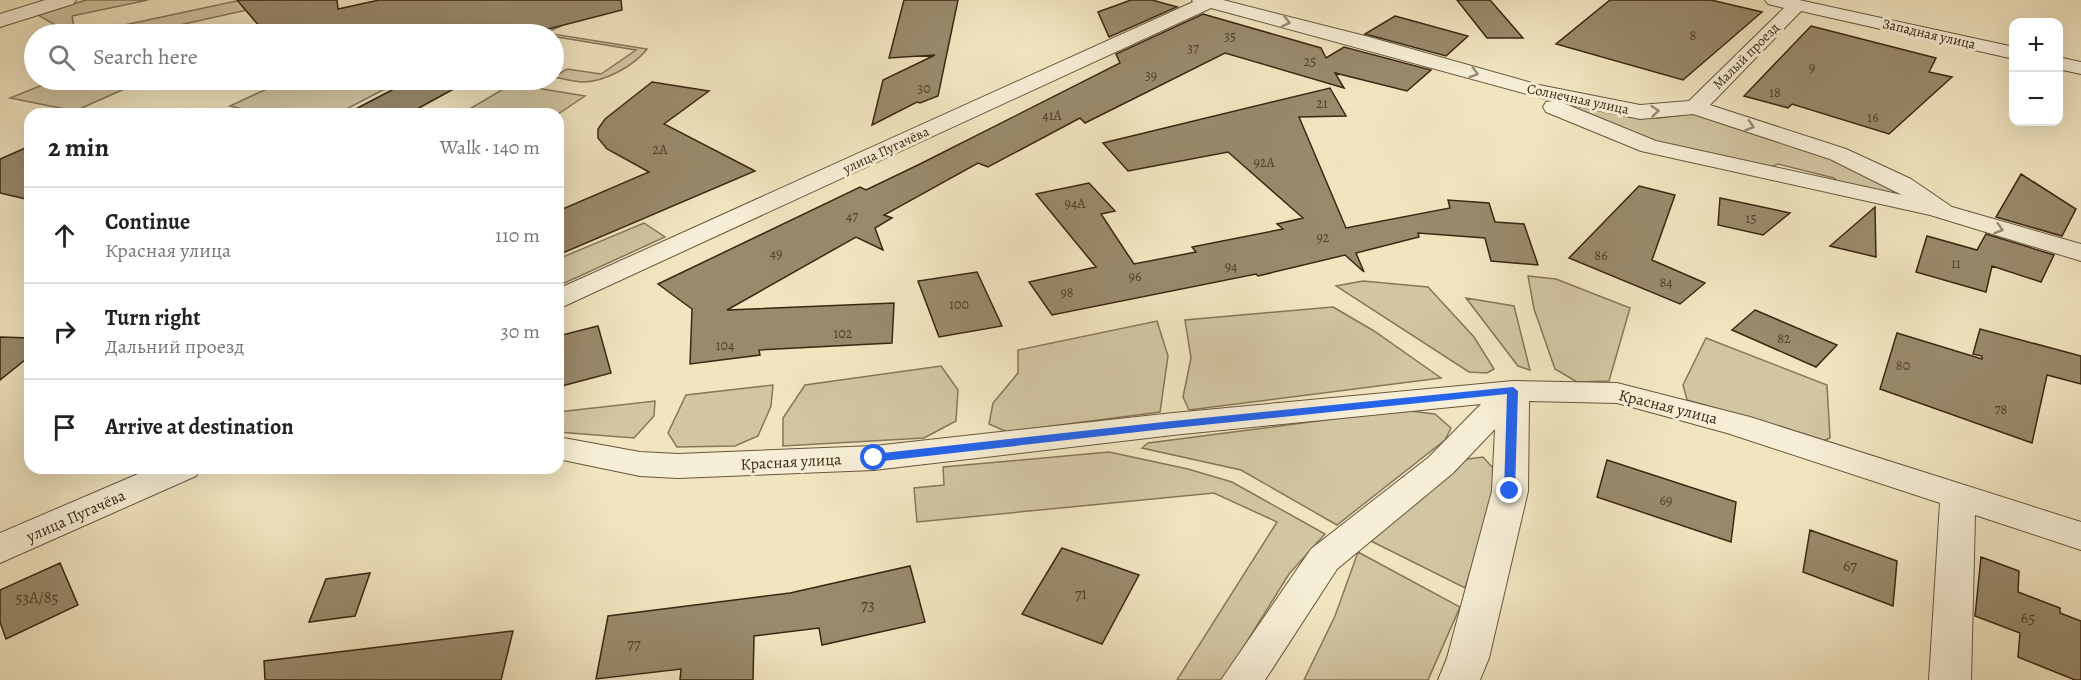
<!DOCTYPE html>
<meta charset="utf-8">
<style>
:root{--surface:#fff;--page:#f2f2f2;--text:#222;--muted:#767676;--line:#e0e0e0}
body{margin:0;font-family:Alegreya,serif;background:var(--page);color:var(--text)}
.controls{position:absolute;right:18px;top:18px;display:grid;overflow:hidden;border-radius:12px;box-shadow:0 6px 24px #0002}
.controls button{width:54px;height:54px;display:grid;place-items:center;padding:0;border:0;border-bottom:2px solid var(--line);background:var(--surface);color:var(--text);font:30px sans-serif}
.stop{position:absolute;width:18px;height:18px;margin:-14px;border:4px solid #2563eb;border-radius:50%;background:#fff}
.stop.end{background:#2563eb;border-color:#fff;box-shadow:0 2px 6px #0008}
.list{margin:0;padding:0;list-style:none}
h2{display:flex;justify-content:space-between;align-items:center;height:78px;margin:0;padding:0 24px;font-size:26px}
h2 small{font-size:20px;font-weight:400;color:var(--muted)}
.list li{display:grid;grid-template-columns:39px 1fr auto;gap:18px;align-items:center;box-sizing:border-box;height:96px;padding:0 24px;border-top:2px solid var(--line)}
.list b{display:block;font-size:22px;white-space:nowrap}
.list p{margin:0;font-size:20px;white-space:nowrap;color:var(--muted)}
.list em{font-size:20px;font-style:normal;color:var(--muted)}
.icon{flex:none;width:33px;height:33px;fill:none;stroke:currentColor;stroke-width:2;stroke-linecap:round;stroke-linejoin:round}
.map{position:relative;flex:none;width:2081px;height:680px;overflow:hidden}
.search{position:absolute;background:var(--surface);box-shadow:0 6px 24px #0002;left:24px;top:24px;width:540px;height:66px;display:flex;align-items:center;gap:15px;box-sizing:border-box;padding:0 21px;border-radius:33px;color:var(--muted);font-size:22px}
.panel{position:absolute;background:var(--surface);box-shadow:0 6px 24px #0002;left:24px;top:108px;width:540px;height:366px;border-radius:18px}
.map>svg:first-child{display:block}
</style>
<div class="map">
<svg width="2081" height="680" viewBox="0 0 2081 680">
<rect width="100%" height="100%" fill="#f1e5c0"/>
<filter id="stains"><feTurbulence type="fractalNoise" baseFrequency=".00333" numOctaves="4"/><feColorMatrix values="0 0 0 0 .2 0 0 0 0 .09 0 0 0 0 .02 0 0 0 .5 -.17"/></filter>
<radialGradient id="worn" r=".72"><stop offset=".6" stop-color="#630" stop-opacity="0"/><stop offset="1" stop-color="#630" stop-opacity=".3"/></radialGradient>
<path fill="#d2c5a2" stroke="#867659" stroke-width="1.5" d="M86 0H148L72 16 74 28 69 33 38 15Z
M241 0H292L139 34 87 33Z
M543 14 561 26 546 33 647 49C634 66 603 83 581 82 572 81 563 79 554 77L567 69 601 74 636 50 508 29 496 34H459Z
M55 80H93L131 86 75 111 10 98Z
M286 80H402L337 114H266L230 106Z
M512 84 585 96 558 114H461Z
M1564 103 1631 117 1659 118 1696 113 1826 155 1874 175 1911 201 1840 184 1834 178 1778 164 1768 168 1656 144 1566 111Z
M644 223 665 237 558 286V259Z
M1528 276 1556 279 1630 308 1609 381 1577 382 1555 369 1534 309Z
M1363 281 1428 287 1474 337 1494 369 1487 373 1469 372 1336 286Z
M1466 298 1514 306 1530 370 1518 366Z
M1333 307 1374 331 1441 378 1189 410 1183 397 1191 358 1185 320Z
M1157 321 1168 356 1160 412 1007 432 989 424 993 403 1018 373V350Z
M1706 338 1827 385 1830 438 1821 442 1762 421 1687 400 1683 385Z
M941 366 958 390 956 421 924 438 783 446V418L805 385Z
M773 385 771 406 758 436 735 446 677 447 668 433 686 395Z
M655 401 654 416 634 438 558 432V412Z
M1402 410 1435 414 1451 428 1445 440 1337 525 1241 470 1142 448 1148 443Z
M1109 452 1188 469 1232 482 1325 534 1289 574 1223 680H1177L1277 522 1214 493 917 522 914 488 944 485 943 467Z
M1483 457 1494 469 1495 492 1465 588 1367 539 1467 459Z
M1358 552 1460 607 1428 680H1304L1335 616Z"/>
<path fill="#998a6c" stroke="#3a2710" stroke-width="1.5" d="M237 0H337L338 9 379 0H621L622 10 529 34H534H266Z
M904 0H958L938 96 920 103 917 102 872 125 883 80 935 55 889 58Z
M1131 0H1152L1177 7 1109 37 1098 12Z
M1457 0H1490L1523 38H1487Z
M1610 0H1711L1762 12 1683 80 1556 44Z
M1203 14 1321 48 1326 58 1344 47 1431 70 1407 91 1335 73 1344 88 1225 53 1085 123 1080 118 988 167 978 163 884 215 892 218 875 228 883 250 856 237 727 310 894 303 892 343 759 350 760 355 690 364 692 309 658 284 860 187 866 190 918 165 1120 63 1116 54Z
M1395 16 1468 36 1446 56 1365 34Z
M1811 26 1936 58 1929 72 1952 77 1889 134 1792 104 1788 108 1744 96Z
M411 80H470L408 114H346Z
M652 82 709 91 664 124 755 171 558 255V211L649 172 607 149 598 138V129L605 119Z
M1330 88 1346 116 1299 117 1346 228 1450 208 1448 200 1489 203 1495 222 1524 224 1538 265 1491 261 1485 238 1418 233 1419 237 1356 253 1364 272 1345 255 1258 276 1256 274 1052 315 1029 282 1096 267 1036 194 1089 183 1115 211 1101 214 1134 264 1196 252 1192 247 1283 229 1277 224 1303 218 1228 152 1128 171 1103 143Z
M30 146V200L0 193V159Z
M2021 174 2076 209 2062 236 1996 217Z
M1639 186 1675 195 1652 260 1705 283 1680 304 1569 258Z
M1720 198 1790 213 1763 235 1718 225Z
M1875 207 1876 257 1830 246Z
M1986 234 2054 255 2041 282 1992 266 1986 292 1916 272 1927 236 1977 250Z
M977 272 1002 326 939 337 918 281Z
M1755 310 1837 345 1816 367 1732 330Z
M598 326 611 373 558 387V336Z
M1980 329 2081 356V384L2047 375 2032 443 1880 389 1897 333 1982 359V356L1973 354Z
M0 337 30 338V356L0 380Z
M1607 460 1736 502 1731 542 1597 497Z
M1810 530 1897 561 1893 606 1803 572Z
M1062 548 1139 575 1102 644 1022 614Z
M1981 557 2019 571 2018 592 2060 608V613L2081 621V680H2075L2018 657 2020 633 1975 616Z
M60 563 78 605 6 639 0 622V590Z
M910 566 925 622 822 645 819 628 754 636 753 680H680L681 669 596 679 608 616 790 593Z
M370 573 355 616 309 622 326 579Z
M513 631 501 680H265L264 661Z"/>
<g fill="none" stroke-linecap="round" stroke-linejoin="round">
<g stroke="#68563c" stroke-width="2">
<path id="minor" d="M1192 0H1223L1369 37 1539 85 1640 105 1689 101 1784 8 1768 4 1765 0H1799L2014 47V59L1801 11 1710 105 1846 149 1911 179 1952 207 2081 244V261L1930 215 1641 151 1546 112 1543 107 1546 102 1553 101 1211 8 558 309V289L1193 2ZM1563 103 1640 119 1693 114 1830 159 1902 195 1656 141Z
M2058 57 2081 62V74L2058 69Z
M1513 381 1617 383 1750 417 2081 522V550L1975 515 1971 680H1929L1940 503 1727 433 1617 403 1529 401 1528 491 1489 658 1480 680H1438L1447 658 1492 491 1495 429 1453 473 1337 569 1265 680H1221L1311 549 1429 457 1481 404 1173 435 874 470 678 478 640 476 558 459V437L640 452 678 454 874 446 1173 413Z
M152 468H201L196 476 0 563V533Z"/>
</g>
<g stroke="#68563c" stroke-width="2">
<path id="tertiary" d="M45 0H76L73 4 0 27V14Z"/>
</g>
<use href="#minor" fill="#f6eed6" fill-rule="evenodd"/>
<use href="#tertiary" fill="#f6eed6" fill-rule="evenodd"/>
</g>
<defs><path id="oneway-chevron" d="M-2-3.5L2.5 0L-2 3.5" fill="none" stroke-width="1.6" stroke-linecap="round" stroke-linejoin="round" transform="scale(1.5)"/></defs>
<g stroke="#988a73">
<use href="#oneway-chevron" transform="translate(1286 22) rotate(14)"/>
<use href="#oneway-chevron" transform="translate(1474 73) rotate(16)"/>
<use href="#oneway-chevron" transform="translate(1655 111) rotate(-5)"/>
<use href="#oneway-chevron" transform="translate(1750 126) rotate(18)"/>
<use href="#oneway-chevron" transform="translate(1999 229) rotate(17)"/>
</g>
<path fill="#2563eb" d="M1513 387 1518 391 1515 491 1510 495 1504 491 1507 394 1173 428 874 462 868 458 874 454 1173 421Z"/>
<g text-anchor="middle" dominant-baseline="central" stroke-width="6" stroke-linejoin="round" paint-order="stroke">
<g font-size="14" fill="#3a2710" stroke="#f6eed6">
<text transform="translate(1929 34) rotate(13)">Западная улица</text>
<text transform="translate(1746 56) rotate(-45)">Малый проезд</text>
<text transform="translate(1578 99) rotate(12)">Солнечная улица</text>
<text transform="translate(886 150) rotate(-25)">улица Пугачёва</text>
</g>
<g font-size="14" fill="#524027">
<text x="1693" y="35">8</text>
<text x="1230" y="36">35</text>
<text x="1193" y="48">37</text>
<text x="1310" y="61">25</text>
<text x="1812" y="67">9</text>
<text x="1151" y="75">39</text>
<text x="924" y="88">30</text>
<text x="1775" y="92">18</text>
<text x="1322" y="103">21</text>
<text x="1052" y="115">41А</text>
<text x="1873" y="117">16</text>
<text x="660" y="149">2А</text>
<text x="1264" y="162">92А</text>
<text x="1075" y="203">94А</text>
<text x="852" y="216">47</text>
<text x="1751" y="218">15</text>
<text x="1323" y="237">92</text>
<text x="776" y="253">49</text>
<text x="1601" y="255">86</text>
<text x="1956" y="263">11</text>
<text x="1231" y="266">94</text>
<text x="1135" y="276">96</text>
<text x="1666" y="282">84</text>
<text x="1067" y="292">98</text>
<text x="959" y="304">100</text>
<text x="843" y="333">102</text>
<text x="1784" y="338">82</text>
<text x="725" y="345">104</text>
<text x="1903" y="365">80</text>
<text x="2001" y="409">78</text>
<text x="1666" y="500">69</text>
</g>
<g font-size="16" fill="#3a2710" stroke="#f6eed6">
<text transform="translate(1668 407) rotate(14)">Красная улица</text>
<text transform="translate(791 462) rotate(-3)">Красная улица</text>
<text transform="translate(76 516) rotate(-24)">улица Пугачёва</text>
</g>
<g font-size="16" fill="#524027">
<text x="1850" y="566">67</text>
<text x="1081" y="594">71</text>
<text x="37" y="598">53А/85</text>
<text x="868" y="605">73</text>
<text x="2028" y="618">65</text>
<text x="634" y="644">77</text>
</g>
</g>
<rect width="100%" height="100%" filter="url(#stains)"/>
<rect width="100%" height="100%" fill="url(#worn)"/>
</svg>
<div class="controls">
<button>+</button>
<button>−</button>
</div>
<div class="stop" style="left:874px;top:458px"></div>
<div class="stop end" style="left:1510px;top:491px"></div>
<div class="search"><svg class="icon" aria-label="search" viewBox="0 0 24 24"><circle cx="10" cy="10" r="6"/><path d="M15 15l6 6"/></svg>Search here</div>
<section class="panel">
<h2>2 min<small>Walk · 140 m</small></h2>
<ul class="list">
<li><svg class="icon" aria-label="ahead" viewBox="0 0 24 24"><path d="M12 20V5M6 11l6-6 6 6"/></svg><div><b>Continue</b><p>Красная улица</p></div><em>110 m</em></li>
<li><svg class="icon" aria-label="right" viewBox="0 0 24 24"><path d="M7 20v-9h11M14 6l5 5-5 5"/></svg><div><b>Turn right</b><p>Дальний проезд</p></div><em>30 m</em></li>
<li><svg class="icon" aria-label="arrive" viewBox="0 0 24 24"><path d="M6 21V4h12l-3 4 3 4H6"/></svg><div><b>Arrive at destination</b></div></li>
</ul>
</section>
</div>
